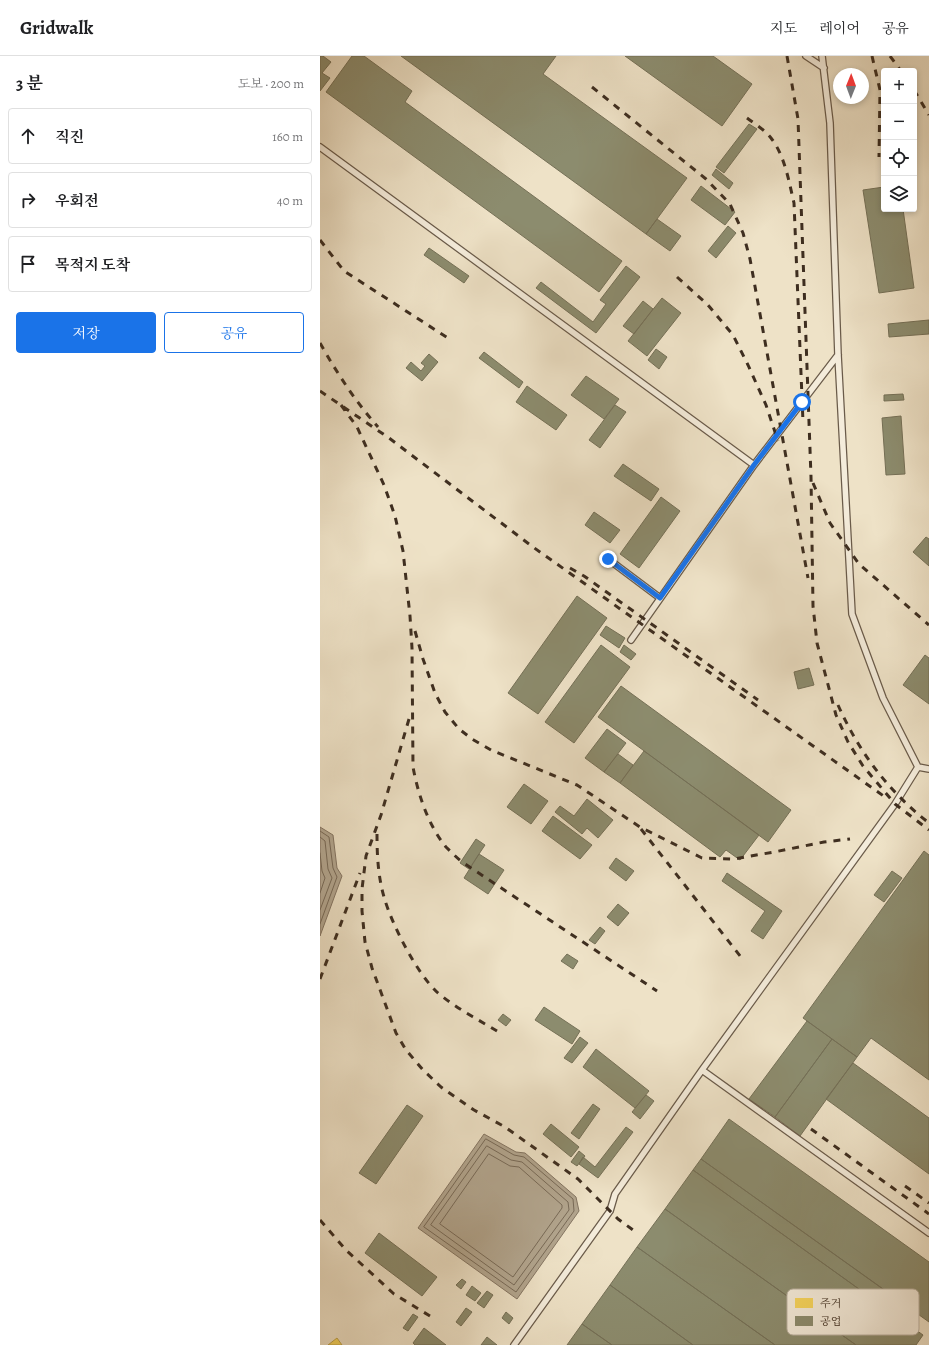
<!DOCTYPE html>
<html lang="ko">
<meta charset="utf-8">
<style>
:root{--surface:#fff;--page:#f6f6f6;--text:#202124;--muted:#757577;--line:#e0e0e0;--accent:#1a73e8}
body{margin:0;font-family:Alegreya,"Noto Serif KR",serif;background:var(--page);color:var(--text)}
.controls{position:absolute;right:12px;top:12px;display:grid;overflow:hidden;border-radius:4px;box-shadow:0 2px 6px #0003}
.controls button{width:36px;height:36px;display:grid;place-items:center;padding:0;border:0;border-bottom:1px solid var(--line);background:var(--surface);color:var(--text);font:20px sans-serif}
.compass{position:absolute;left:513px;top:12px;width:36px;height:36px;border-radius:50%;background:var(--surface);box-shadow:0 2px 6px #0003;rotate:1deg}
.stop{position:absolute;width:12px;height:12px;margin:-9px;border:3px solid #1a73e8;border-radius:50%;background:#fff}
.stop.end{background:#1a73e8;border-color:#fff;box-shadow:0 1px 4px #0008}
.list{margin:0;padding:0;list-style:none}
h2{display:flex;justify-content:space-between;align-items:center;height:52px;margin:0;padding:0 16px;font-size:17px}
h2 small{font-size:13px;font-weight:400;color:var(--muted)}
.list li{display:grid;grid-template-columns:26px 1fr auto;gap:12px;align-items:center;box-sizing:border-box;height:56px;margin:0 8px 8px;padding:0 8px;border:1px solid var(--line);border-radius:4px}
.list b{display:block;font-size:15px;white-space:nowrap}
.list em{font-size:13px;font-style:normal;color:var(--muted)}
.actions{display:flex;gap:8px;padding:12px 16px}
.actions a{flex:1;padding:9px 0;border:1px solid var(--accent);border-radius:4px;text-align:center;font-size:14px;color:var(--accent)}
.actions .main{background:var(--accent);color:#fff}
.icon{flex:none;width:22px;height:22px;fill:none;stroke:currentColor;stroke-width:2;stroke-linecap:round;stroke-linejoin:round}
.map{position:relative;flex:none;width:609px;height:1289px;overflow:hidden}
header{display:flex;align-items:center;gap:24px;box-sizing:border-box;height:56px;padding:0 20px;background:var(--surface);border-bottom:1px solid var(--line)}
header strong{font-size:19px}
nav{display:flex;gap:22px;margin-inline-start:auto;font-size:14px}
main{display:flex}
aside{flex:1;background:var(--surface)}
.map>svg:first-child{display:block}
</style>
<header>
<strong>Gridwalk</strong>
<nav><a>지도</a><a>레이어</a><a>공유</a></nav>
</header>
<main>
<aside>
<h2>3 분<small>도보 · 200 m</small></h2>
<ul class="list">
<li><svg class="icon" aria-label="ahead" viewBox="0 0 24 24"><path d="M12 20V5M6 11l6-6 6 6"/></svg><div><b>직진</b></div><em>160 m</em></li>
<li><svg class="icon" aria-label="right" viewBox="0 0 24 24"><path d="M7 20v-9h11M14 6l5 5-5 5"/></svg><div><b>우회전</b></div><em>40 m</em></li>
<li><svg class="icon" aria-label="arrive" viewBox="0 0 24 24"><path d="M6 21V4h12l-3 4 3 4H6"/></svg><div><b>목적지 도착</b></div></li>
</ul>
<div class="actions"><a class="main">저장</a><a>공유</a></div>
</aside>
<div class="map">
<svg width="609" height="1289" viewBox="0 0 609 1289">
<rect width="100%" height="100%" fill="#eee2c7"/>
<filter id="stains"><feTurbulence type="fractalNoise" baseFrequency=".005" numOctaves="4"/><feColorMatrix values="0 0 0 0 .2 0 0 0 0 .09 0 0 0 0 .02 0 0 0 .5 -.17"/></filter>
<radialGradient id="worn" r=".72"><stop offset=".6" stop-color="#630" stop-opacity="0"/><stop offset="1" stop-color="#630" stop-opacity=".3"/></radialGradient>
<path fill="#b2a58e" stroke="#847562" d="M0 771 13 779 17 812 22 820 0 880Z
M164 1078 196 1096 205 1097 256 1141 259 1155 197 1243 98 1172Z"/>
<path fill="#f6d55c" stroke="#bfa34a" d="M17 1282 22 1289H8Z"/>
<path fill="#8c8c6e" stroke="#757057" d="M0 0H3L11 6 2 17 10 22 0 35Z
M32 0H44L92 35 85 46 302 205 279 236 6 36Z
M81 0H236L223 18 367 122 326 178Z
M305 0H393L432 28 402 70Z
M429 68 437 73 404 117 396 111Z
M396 113 413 127 409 133 392 119Z
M381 130 415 156 405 169 371 144Z
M564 131V153H583L594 232 559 237 543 134Z
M337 163 361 180 350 195 326 178Z
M408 170 416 177 396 202 388 195Z
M109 192 149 220 144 227 104 199Z
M306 210 320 221 276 277 216 232 221 226 273 266 286 248 280 244Z
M342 242 361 257 327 300 308 285Z
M323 245 333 253 314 278 303 270Z
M609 264V278L569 281 568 268Z
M336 293 347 301 339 313 328 304Z
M164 296 203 326 199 332 159 302Z
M109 298 118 306 102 325 86 312 91 306 101 315 105 310 101 307Z
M266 320 299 343 284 363 251 339Z
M207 330 247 359 236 374 196 346Z
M583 338 584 344 564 345V339Z
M295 349 306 356 280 392 269 384Z
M581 360 585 418 566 419 562 362Z
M303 408 339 433 331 445 294 420Z
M341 441 360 455 319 512 300 498Z
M274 456 300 474 290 487 265 469Z
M606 481 609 483V510L593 496Z
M257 540 287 562 218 658 188 637Z
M286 570 305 582 299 592 280 579Z
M281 589 310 611 254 687 225 666Z
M304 589 316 598 311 604 300 596Z
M605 599 609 602V648L583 629Z
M489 612 494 629 478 633 474 616Z
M301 630 471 754 448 786 278 661Z
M287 673 306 687 284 716 265 702Z
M324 695 439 779 420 804 406 794 400 801 300 727Z
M298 698 313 709 300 727 284 716Z
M204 728 228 745 211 768 187 751Z
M267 743 293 764 278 782 267 772 262 778 235 756 240 750 254 760Z
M233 760 272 789 260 803 222 775Z
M156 783 165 789 149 813 140 807Z
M604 795 609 799V1024L551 982 537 1001 483 962Z
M159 798 184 814 168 838 144 822Z
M296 802 314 815 306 825 289 812Z
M572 815 582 822 564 846 554 839Z
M407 817 462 855 443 883 431 875 445 855 402 825Z
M298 848 309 857 298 870 287 861Z
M280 871 285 875 275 888 269 884Z
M247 898 258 905 253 913 241 905Z
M224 951 260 975 252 988 215 964Z
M183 958 191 964 186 970 178 964Z
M487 965 512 983 455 1061 429 1043Z
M260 981 268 987 252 1007 244 1002Z
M512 983 537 1001 480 1080 455 1061Z
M276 993 329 1035 315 1052 263 1011Z
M533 1007 609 1062V1118L506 1043Z
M326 1039 334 1045 320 1063 312 1056Z
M273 1048 280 1053 259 1083 251 1077Z
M87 1049 103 1060 56 1128 39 1117Z
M409 1063 609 1206V1266L381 1103Z
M231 1068 259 1091 251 1101 223 1078Z
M306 1071 313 1076 278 1122 259 1108 263 1101 275 1111Z
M259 1095 265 1100 257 1110 251 1106Z
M381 1103 587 1250 578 1261 373 1114Z
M373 1114 603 1279 596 1289H536L345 1153Z
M345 1153 536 1289H455L317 1191Z
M59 1177 117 1221 102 1240 45 1197Z
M317 1191 455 1289H373L290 1229Z
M142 1223 146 1226 141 1233 136 1229Z
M290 1229 373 1289H292L262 1268Z
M152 1230 161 1237 155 1245 146 1239Z
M167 1235 173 1239 164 1252 157 1247Z
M146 1252 152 1256 141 1270 136 1266Z
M186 1256 193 1262 189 1268 182 1262Z
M93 1258 98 1261 88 1275 83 1272Z
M262 1268 292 1289H247Z
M104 1272 126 1289H95L93 1287Z
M167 1281 177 1289H161Z"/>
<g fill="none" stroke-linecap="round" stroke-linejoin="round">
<path stroke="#786a57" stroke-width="1" d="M0 775 9 781 13 812 17 821 0 868
M0 781 5 785 8 813 12 822 0 854
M0 797 2 815 5 822 0 837
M166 1083 194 1099 204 1101 253 1143 254 1155 196 1236 104 1171Z
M167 1090 191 1104 202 1106 248 1146 249 1154 194 1229 111 1169Z
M169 1098 190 1110 199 1111 242 1149V1152L193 1221 120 1168Z"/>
<g stroke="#6a5b4a" stroke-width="8">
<path id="service" d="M486 0 504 12
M0 91 434 409 518 299
M288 503 340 542
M311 584 434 409
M598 711 609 713
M382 1014 609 1177
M194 1289 290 1155 295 1138 382 1014 575 748 598 711 563 642 532 558 518 299 510 67 502 0"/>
</g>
<use href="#service" stroke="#f4ecdb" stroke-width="5.5"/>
<path stroke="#3e2e20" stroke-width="3" stroke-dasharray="7 7" stroke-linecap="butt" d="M467 0 478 63 491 421 493 550 497 587 516 659 528 686 543 710 575 748 609 774
M552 0 560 34 559 101
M570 0 581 15
M272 31 386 123 410 148 423 177 430 203 488 522
M594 34 609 59
M427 62C435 68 445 74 451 82 465 100 469 126 474 147L483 366
M0 184 24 215 131 284
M357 221 388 249 413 279 428 309 446 349 458 385
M0 287C17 317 35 345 58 371
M0 335 69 382 213 491 565 741
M21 349 37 371 64 429 75 460 83 495 90 560 92 592 93 711C98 738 108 769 126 791 131 796 136 801 142 806L337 935
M493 427 510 467 539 508 609 569
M250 512 264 520 438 644
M95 575 103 603 115 637 125 656 139 673 152 683 171 694 257 729 320 771 382 802 414 803 454 796 504 786 530 783
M518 649C539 696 568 735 609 767
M89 663 61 759 46 800 42 833V855L45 886 52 912 76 977 86 994 103 1014 121 1031 154 1054 185 1071 258 1123 298 1163 313 1174
M321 773 424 905
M57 778C57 799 58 820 64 841 72 869 97 918 118 937 136 952 157 963 177 975
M0 923 40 817
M491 1073 609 1158
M585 1130 609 1147
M0 1164 26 1194 74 1238 110 1260"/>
</g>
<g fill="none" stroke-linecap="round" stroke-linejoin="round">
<path stroke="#1a73e8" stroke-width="5" d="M288 503 340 542 434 409 482 346"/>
</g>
<rect x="467" y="1233" width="132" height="46" rx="6" fill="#f4ecdb" stroke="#bdb3a3" stroke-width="1"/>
<rect x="475" y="1242" width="18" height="10" fill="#f6d55c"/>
<rect x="475" y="1260" width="18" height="10" fill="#8c8c6e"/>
<g font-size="11" fill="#3e2e20">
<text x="500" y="1251">주거</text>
<text x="500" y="1269">공업</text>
</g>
<rect width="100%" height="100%" filter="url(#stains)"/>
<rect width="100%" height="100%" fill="url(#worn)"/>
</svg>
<div class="controls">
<button>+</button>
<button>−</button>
<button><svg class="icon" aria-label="locate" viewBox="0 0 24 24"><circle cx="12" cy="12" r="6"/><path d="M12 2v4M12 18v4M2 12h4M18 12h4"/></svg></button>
<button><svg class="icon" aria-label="layers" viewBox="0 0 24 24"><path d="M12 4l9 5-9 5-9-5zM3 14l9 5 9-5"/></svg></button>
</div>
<svg class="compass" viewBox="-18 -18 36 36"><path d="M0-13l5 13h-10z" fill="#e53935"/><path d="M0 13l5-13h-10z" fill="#757577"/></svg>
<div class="stop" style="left:482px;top:346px"></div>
<div class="stop end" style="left:288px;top:503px"></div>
</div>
</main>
